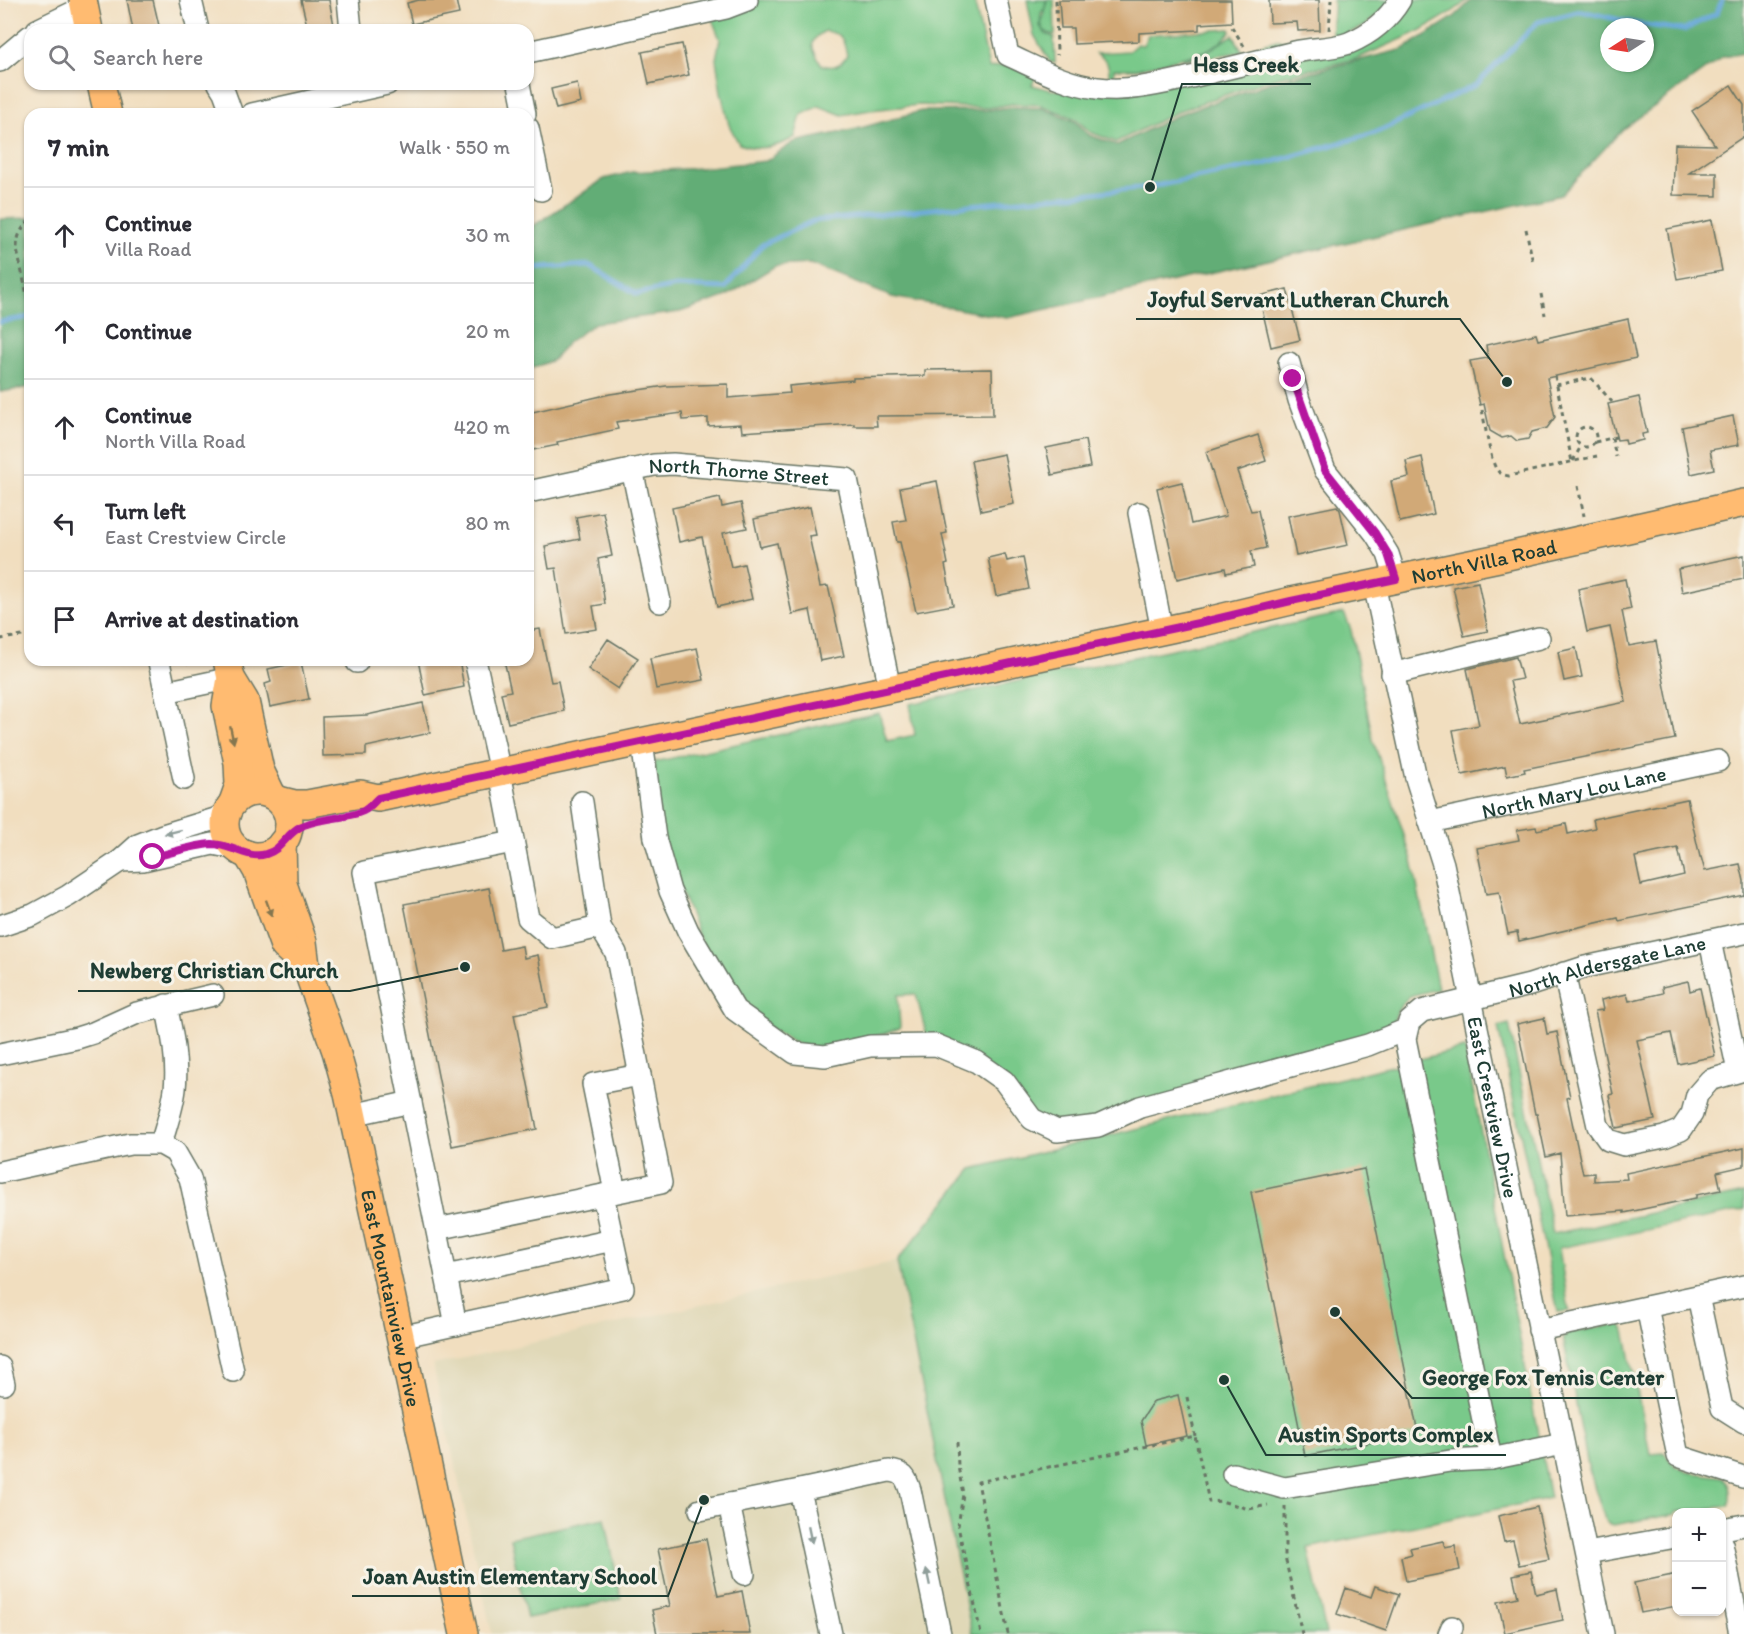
<!DOCTYPE html>
<meta charset="utf-8">
<style>
:root{--surface:#fff;--page:#f2f2f3;--text:#2b2b33;--muted:#7c7c81;--line:#e1e1e2}
body{margin:0;font-family:Itim,sans-serif;background:var(--page);color:var(--text)}
.controls{position:absolute;right:18px;bottom:18px;display:grid;overflow:hidden;border-radius:12px;box-shadow:0 2px 4px #0004}
.controls button{width:54px;height:54px;display:grid;place-items:center;padding:0;border:0;border-bottom:2px solid var(--line);background:var(--surface);color:var(--text);font:30px sans-serif}
.compass{position:absolute;left:1600px;top:18px;width:54px;height:54px;border-radius:50%;background:var(--surface);box-shadow:0 2px 4px #0004;rotate:258deg}
.stop{position:absolute;width:18px;height:18px;margin:-14px;border:4px solid #b5179e;border-radius:50%;background:#fff}
.stop.end{background:#b5179e;border-color:#fff;box-shadow:0 2px 6px #0008}
.list{margin:0;padding:0;list-style:none}
h2{display:flex;justify-content:space-between;align-items:center;height:78px;margin:0;padding:0 24px;font-size:26px}
h2 small{font-size:20px;font-weight:400;color:var(--muted)}
.list li{display:grid;grid-template-columns:39px 1fr auto;gap:18px;align-items:center;box-sizing:border-box;height:96px;padding:0 24px;border-top:2px solid var(--line)}
.list b{display:block;font-size:22px;white-space:nowrap}
.list p{margin:0;font-size:20px;white-space:nowrap;color:var(--muted)}
.list em{font-size:20px;font-style:normal;color:var(--muted)}
.icon{flex:none;width:33px;height:33px;fill:none;stroke:currentColor;stroke-width:2;stroke-linecap:round;stroke-linejoin:round}
.map{position:relative;flex:none;width:1744px;height:1634px;overflow:hidden}
.search{position:absolute;background:var(--surface);box-shadow:0 2px 4px #0004;left:24px;top:24px;width:510px;height:66px;display:flex;align-items:center;gap:15px;box-sizing:border-box;padding:0 21px;border-radius:18px;color:var(--muted);font-size:22px}
.panel{position:absolute;background:var(--surface);box-shadow:0 2px 4px #0004;left:24px;top:108px;width:510px;height:558px;border-radius:18px}
.map>svg:first-child{display:block}
</style>
<div class="map">
<svg width="1744" height="1634" viewBox="0 0 1744 1634">
<rect width="100%" height="100%" fill="#f7f3e8"/>
<filter id="ink" filterUnits="userSpaceOnUse"><feTurbulence type="fractalNoise" baseFrequency=".0167" numOctaves="2"/><feDisplacementMap in="SourceGraphic" scale="12" xChannelSelector="R" yChannelSelector="G"/><feConvolveMatrix kernelMatrix="1 2 1 2 8 2 1 2 1" color-interpolation-filters="sRGB"/></filter>
<filter id="wash" filterUnits="userSpaceOnUse"><feTurbulence type="fractalNoise" baseFrequency=".008" numOctaves="4" result="noise"/><feDisplacementMap in="SourceGraphic" scale="24" xChannelSelector="R" yChannelSelector="G"/><feGaussianBlur stdDeviation="1.35" result="paint"/><feColorMatrix in="noise" values="0 0 0 0 0 0 0 0 0 0 0 0 0 0 0 0 0 1.4 0 .05"/><feComposite in="paint" operator="in"/></filter>
<g filter="url(#wash)">
<rect width="100%" height="100%" fill="#f1debf"/>
<path fill="#e0d8b7" d="M897 1261 972 1634H492L433 1365Z"/>
<path fill="#79c98a" stroke="#4c835f" stroke-width="1.5" fill-rule="evenodd" d="M759 0H974L989 68 1011 64 1036 76 1032 85 1051 90 1093 91 1391 27 1407 10 1411 0H1468L1452 12 1420 31 1356 59 1274 78 1181 110 1116 142 1090 132 1076 119 1041 105 1012 104 988 108 919 105 870 110 842 115 819 106 801 115 795 137C777 148 759 151 739 144L729 125 721 92 716 59 720 39 712 19ZM825 31C843 34 843 38 847 55 841 65 834 69 822 65 813 51 805 41 825 31Z
M1027 0H1046L1045 8 1041 13 1040 26 1046 34 1054 37 1055 63 1050 62 1034 35Z
M1047 0H1054L1055 35C1031 31 1046 13 1047 0Z
M1333 0H1394L1365 26 1333 39C1329 26 1335 14 1333 0Z
M1230 29 1231 31 1221 42 1207 50 1185 57 1137 69H1114L1113 78 1109 77C1110 64 1106 59 1096 53L1129 51 1137 44 1143 45 1148 35Z
M1233 35 1243 52 1182 60 1206 52Z
M1277 40 1301 42 1254 56 1250 52 1262 44Z
M1344 613 1351 630 1373 740 1412 860 1438 989 1409 996 1398 1010 1393 1022 1364 1041 1096 1121 1064 1126 1036 1117 927 1037 916 994 898 995 900 1028 865 1040 809 1050 752 1019 701 942 661 840 654 762 879 713 887 741 915 735 910 704Z
M1509 1024 1553 1234 1744 1193V1210L1559 1248 1569 1311 1558 1312 1498 1027Z
M1465 1048 1550 1498 1308 1548 1326 1634H972L897 1261 972 1169Z
M1620 1324 1625 1331 1650 1454 1664 1453 1674 1465 1687 1472 1723 1477C1731 1486 1731 1494 1729 1506L1676 1512V1514L1613 1525 1606 1523 1588 1466 1563 1337 1571 1332Z
M605 1518 621 1599 527 1618 510 1538Z"/>
<path fill="#62ad76" stroke="#407555" stroke-width="1.5" fill-rule="evenodd" d="M1472 0H1744V53L1723 57 1623 129 1561 195 1007 318 892 297 810 264 775 266 725 297 680 312 595 323 567 343 553 360 528 370V228L533 226 604 179 632 172 699 168 766 161 794 142 857 129 921 111 988 110 1013 107 1042 108 1075 121 1089 135 1117 145 1182 113 1275 81 1404 49 1454 17ZM1609 27H1645V63H1609Z
M30 218V387L0 392V219Z"/>
<g fill="none" stroke-linecap="round" stroke-linejoin="round">
<path stroke="#64a6d8" stroke-width="5" d="M528 269 589 265 637 294 676 286 725 288 762 245 813 221 1150 187 1265 164 1375 133 1476 85 1538 22 1581 11 1638 24 1684 30 1717 13 1722 0
M0 322 30 317"/>
</g>
<g id="blocks">
<path fill="#d1a977" fill-rule="evenodd" d="M127 0H153L160 30H133Z
M301 0H329L335 30H308Z
M419 0H456L459 14 412 24 407 3Z
M1059 0H1231L1232 22 1199 24V30L1139 33V41L1074 44 1073 28H1061Z
M1269 0H1319L1320 30 1298 31 1297 22 1270 23Z
M682 44 689 75 649 84 642 52Z
M577 83 581 103 556 109 551 89Z
M1731 85 1744 105V136L1689 173H1717V196L1673 195 1675 144 1715 145 1692 111Z
M1712 220 1722 271 1677 279 1667 229Z
M1287 289 1300 340 1271 347 1259 296Z
M1628 319 1636 358 1547 378 1555 417 1547 428 1532 432 1528 439 1517 441 1511 436 1502 438 1490 431 1484 404 1480 405 1470 361 1488 358 1486 345 1536 334 1538 340Z
M992 369 993 415 876 416 877 426H854V424L742 432 741 424 708 426V418L683 420 682 413 616 422 618 429 557 442 558 445 528 451V413L610 394 666 386 728 384V398L790 393 789 386 853 380V378L925 376V370Z
M1639 397 1647 433 1642 434 1643 440 1626 444 1625 439 1617 440 1608 404Z
M1733 416 1739 445 1710 450 1714 469 1691 474 1682 427Z
M1258 435 1266 461 1237 471 1251 511 1258 510 1266 548 1251 551 1254 567 1226 573 1225 568 1177 579 1157 488 1182 482 1191 524 1226 516 1206 452Z
M1085 440 1090 467 1052 475 1046 448Z
M1004 454 1014 504 981 511 971 461Z
M1422 457 1434 514 1400 522 1391 481 1409 477 1406 461Z
M937 481 947 533 942 534 948 564 945 565 953 605 916 612 900 542H897L893 522 906 520 900 488Z
M720 498 722 507 741 503 747 528 723 533 731 567 744 564 752 599 717 607 702 537 679 542 672 508Z
M1337 506 1340 510 1348 545 1296 556 1288 516Z
M810 507 816 535 809 536 820 587 828 586 844 656 820 661 810 610 792 614 777 543 760 547 754 519Z
M603 512 612 556 598 559 605 604 593 606 597 629 566 634 556 568 549 569 545 546 580 539 576 517Z
M1005 554 1007 561 1023 557 1029 589 996 596 988 558Z
M1744 555V579L1682 592 1678 569Z
M1625 579 1631 609 1622 611 1629 646 1656 641 1675 739 1524 769 1525 772 1507 776 1505 766 1462 775 1453 730 1479 725 1467 669 1516 657 1522 679 1510 681 1520 724 1626 702 1610 627 1587 632 1578 589Z
M1478 582 1488 631 1464 636 1453 587Z
M540 629 551 682 558 681 564 711 508 723 501 693 511 691 504 660H528V631Z
M608 639 638 658 618 689 588 669Z
M697 648 704 680 656 689 650 658Z
M1576 648 1582 677 1564 681 1558 652Z
M418 660H459L464 687 425 695Z
M301 662 309 699 270 707 265 684 271 682 268 669Z
M423 703 430 733 366 747V755L323 756 322 717 367 715Z
M1687 799 1700 857H1701L1705 871 1740 864 1744 881V895L1619 921 1618 918 1519 941 1517 932 1508 934 1499 892 1486 894 1477 848 1519 840 1517 830 1536 827 1537 830 1566 824 1568 834 1595 828 1593 819ZM1678 848 1684 875 1641 885 1635 857Z
M489 888 501 950 522 946 524 958 538 955 548 1007 514 1014 537 1129 452 1146 404 904Z
M1688 981 1690 991 1700 988 1715 1056 1678 1064 1671 1033 1637 1040 1655 1120 1616 1128 1609 1095 1613 1094 1595 1011 1603 1010 1601 1000 1627 994 1629 1001 1663 993 1662 987Z
M1544 1018 1547 1034 1557 1032 1570 1097 1567 1098 1583 1174 1594 1173V1181L1627 1179 1626 1173 1744 1148V1166L1717 1172 1721 1190 1696 1195V1198L1624 1213V1211L1565 1216 1560 1153 1546 1157 1537 1114H1535L1517 1024Z
M1364 1169 1418 1433 1305 1456 1251 1192Z
M1178 1395 1187 1436 1146 1445 1141 1421 1154 1401Z
M1537 1507 1549 1559 1519 1565 1513 1540 1504 1542 1498 1516Z
M706 1539 718 1596 742 1591 750 1634H657L652 1610 670 1606 658 1549Z
M1443 1541 1445 1548 1455 1546 1460 1570 1406 1581 1401 1557 1412 1554 1410 1548Z
M1531 1571 1536 1594 1557 1589 1563 1620 1505 1633 1498 1602 1518 1597 1513 1575Z
M1677 1574V1606L1641 1613 1634 1583Z
M1375 1586 1399 1594 1386 1631 1337 1614 1346 1588 1371 1597Z"/>
</g>
</g>
<g filter="url(#ink)">
<use href="#blocks" fill-opacity="0" stroke="#687565" stroke-width="1.5"/>
<g fill="none" stroke-linecap="round" stroke-linejoin="round">
<g stroke="#687565" stroke-width="24">
<g id="minor">
<path d="M191 0 198 30"/>
<path d="M348 0 351 30"/>
<path d="M996 0 1008 55C1037 68 1065 84 1097 88 1126 92 1156 85 1183 79 1221 70 1258 61 1295 52 1312 48 1332 49 1349 43 1370 34 1388 20 1400 0"/>
<path d="M37 30 84 7"/>
<path d="M528 52 726 8 747 0"/>
<path d="M0 61 30 36"/>
<path d="M219 84 224 92 232 114"/>
<path d="M519 84 525 114"/>
<path d="M252 114 387 84"/>
<path d="M528 128 541 190"/>
<path d="M1289 363 1299 400 1325 470 1375 533 1388 554 1396 579"/>
<path d="M632 469 660 602"/>
<path id="s1" d="M528 492 654 465 673 464 847 479 890 689"/>
<path d="M1139 513 1162 631"/>
<path id="s2" d="M1374 584 1416 778 1443 864 1603 1634"/>
<path d="M357 660V662"/>
<path d="M159 662 184 779"/>
<path d="M1392 674 1539 638"/>
<path d="M165 692 231 678"/>
<path d="M642 742 655 838 670 891 688 931 735 1010 795 1053 825 1056 870 1046 936 1045 977 1062 1004 1081 1032 1119 1057 1131 1098 1126 1140 1107 1368 1045 1405 1030"/>
<path d="M582 802 600 927"/>
<path id="s3" d="M1430 822 1718 761"/>
<path d="M120 861 143 860 213 844 238 849"/>
<path d="M0 926 33 915 68 896 120 861 138 845 163 835 215 819 227 812"/>
<path d="M1710 941 1738 1071"/>
<path d="M1564 973 1598 1126 1608 1140 1624 1145 1664 1137 1681 1130 1692 1114 1697 1095 1710 1080 1744 1070"/>
<path d="M0 1054 77 1038 93 1033 137 1013 213 995"/>
<path d="M352 1115 411 1102"/>
<path d="M161 1144C166 1126 173 1107 175 1089 178 1060 172 1033 166 1005"/>
<path d="M0 1172 130 1144H161L175 1152 190 1178 233 1371"/>
<path d="M615 1192 593 1084 640 1075"/>
<path d="M437 1229 603 1195"/>
<path d="M446 1276 613 1240"/>
<path d="M1698 1296 1722 1408 1744 1422"/>
<path d="M1647 1307 1678 1456 1743 1477"/>
<path d="M456 1325 364 872 513 842"/>
<path d="M1539 1330 1744 1286"/>
<path d="M400 1337 623 1288 603 1195 661 1183 616 953 600 927 552 938 528 918 500 772 475 660"/>
<path d="M0 1367 4 1384"/>
<path id="s4" d="M1491 1459 1405 1039 1409 1022 1422 1011 1530 985 1585 967 1744 933"/>
<path d="M1233 1474 1284 1488 1450 1461 1491 1459 1563 1444"/>
<path d="M729 1504 744 1574"/>
<path d="M700 1510 800 1490"/>
<path d="M1722 1529 1744 1525"/>
<path d="M1722 1544 1740 1634"/>
<path d="M1587 1553 1676 1537"/>
<path d="M831 1634 800 1490 889 1471C903 1472 906 1477 910 1490L940 1634"/>
<path d="M1449 1634 1452 1627"/>
</g>
</g>
<g stroke="#687565" stroke-width="30">
<g id="major">
<path d="M83 0 89 30"/>
<path d="M101 84 108 114"/>
<path d="M227 660 231 678 245 701 260 770 272 795"/>
<path d="M231 678 226 706 238 763 239 785 233 802"/>
<circle cx="257" cy="824" r="32"/>
<path id="s5" d="M279 800 295 804H307L360 794 378 798 1203 622 1291 601 1499 558 1744 503"/>
<path id="s6" d="M282 843 283 884 303 942 306 966 336 1051 348 1094 464 1634"/>
<path d="M247 854 257 871 284 946 306 966"/>
</g>
</g>
<path stroke="#687565" stroke-width="3" stroke-dasharray="4.5 4.5" stroke-linecap="butt" d="M1056 0 1057 55
M1232 27 1244 46
M1329 30 1331 0
M30 220C20 230 17 236 17 250L30 309
M1526 229 1533 263
M1541 294 1545 315
M1555 376 1572 462
M1556 385 1591 378 1613 403
M1482 410C1485 423 1490 461 1497 470 1500 474 1504 475 1509 476L1597 456
M1576 437a10 10 0 1 1 20 0a10 10 0 1 1-20 0Z
M1612 438 1616 457
M1595 442 1616 437
M1573 461 1581 446
M1578 486 1584 516
M0 639 30 635
M188 660 190 668
M1187 1397 1195 1436
M957 1442 958 1466 963 1494 958 1526 981 1634
M1285 1506V1557L1302 1634
M1008 1634 978 1482 1195 1436 1209 1502 1221 1501 1249 1509 1268 1505"/>
<use href="#minor" stroke="#fff" stroke-width="21"/>
<use href="#major" stroke="#ffbb71" stroke-width="27"/>
</g>
<defs><path id="oneway-solid" d="M-6-.8H1V-3.2L6.5 0L1 3.2V.8H-6Z" transform="scale(1.5)"/></defs>
<g fill="#84764f">
<use href="#oneway-solid" transform="translate(232 735) rotate(78)"/>
<use href="#oneway-solid" transform="translate(269 908) rotate(70)"/>
</g>
<g fill="#8f9e9a">
<use href="#oneway-solid" transform="translate(173 832) rotate(166)"/>
<use href="#oneway-solid" transform="translate(810 1535) rotate(78)"/>
<use href="#oneway-solid" transform="translate(928 1577) rotate(-102)"/>
</g>
</g>
<g fill="none" stroke-linecap="round" stroke-linejoin="round" filter="url(#ink)">
<path stroke="#b5179e" stroke-width="8" d="M153 857C172 853 193 845 212 844 231 844 248 860 266 854 282 850 286 833 302 826 318 818 353 818 365 810 370 807 374 802 378 798L1203 622 1291 601 1396 579 1388 554 1375 533 1325 470 1293 379"/>
</g>
<g text-anchor="middle" dominant-baseline="central" stroke-width="6" stroke-linejoin="round" paint-order="stroke">
<g font-size="21" fill="#1f3d34" stroke="#f7f3e8">
<text stroke="none"><textPath href="#s1" startOffset="214">North Thorne Street</textPath></text>
<text stroke="none"><textPath href="#s5" startOffset="1232">North Villa Road</textPath></text>
<text stroke="none"><textPath href="#s3" startOffset="147">North Mary Lou Lane</textPath></text>
<text stroke="none"><textPath href="#s4" startOffset="654">North Aldersgate Lane</textPath></text>
<text stroke="none"><textPath href="#s2" startOffset="537">East Crestview Drive</textPath></text>
<text stroke="none"><textPath href="#s6" startOffset="470">East Mountainview Drive</textPath></text>
</g>
</g>
<path fill="none" stroke="#1f3d34" stroke-width="2" d="M1150 187L1182 84H1311M1507 382L1460 319H1136M465 967L350 991H78M1335 1312L1412 1398H1675M1224 1380L1266 1455H1506M704 1500L668 1596H352"/>
<g fill="#1f3d34" stroke="#f7f3e8" stroke-width="2">
<circle cx="1150" cy="187" r="6"/>
<circle cx="1507" cy="382" r="6"/>
<circle cx="465" cy="967" r="6"/>
<circle cx="1335" cy="1312" r="6"/>
<circle cx="1224" cy="1380" r="6"/>
<circle cx="704" cy="1500" r="6"/>
</g>
<g font-size="22" text-anchor="middle" font-weight="bold" fill="#1f3d34" stroke="#f7f3e8" stroke-width="6" stroke-linejoin="round" paint-order="stroke">
<text x="1246" y="72">Hess Creek</text>
<text x="1298" y="307">Joyful Servant Lutheran Church</text>
<text x="214" y="978">Newberg Christian Church</text>
<text x="1543" y="1385">George Fox Tennis Center</text>
<text x="1386" y="1442">Austin Sports Complex</text>
<text x="510" y="1584">Joan Austin Elementary School</text>
</g>
</svg>
<div class="controls">
<button>+</button>
<button>−</button>
</div>
<svg class="compass" viewBox="-18 -18 36 36"><path d="M0-13l5 13h-10z" fill="#e53935"/><path d="M0 13l5-13h-10z" fill="#7c7c81"/></svg>
<div class="stop" style="left:153px;top:857px"></div>
<div class="stop end" style="left:1293px;top:379px"></div>
<div class="search"><svg class="icon" aria-label="search" viewBox="0 0 24 24"><circle cx="10" cy="10" r="6"/><path d="M15 15l6 6"/></svg>Search here</div>
<section class="panel">
<h2>7 min<small>Walk · 550 m</small></h2>
<ul class="list">
<li><svg class="icon" aria-label="ahead" viewBox="0 0 24 24"><path d="M12 20V5M6 11l6-6 6 6"/></svg><div><b>Continue</b><p>Villa Road</p></div><em>30 m</em></li>
<li><svg class="icon" aria-label="ahead" viewBox="0 0 24 24"><path d="M12 20V5M6 11l6-6 6 6"/></svg><div><b>Continue</b></div><em>20 m</em></li>
<li><svg class="icon" aria-label="ahead" viewBox="0 0 24 24"><path d="M12 20V5M6 11l6-6 6 6"/></svg><div><b>Continue</b><p>North Villa Road</p></div><em>420 m</em></li>
<li><svg class="icon" aria-label="left" viewBox="0 0 24 24"><path d="M17 20v-9H6M10 6l-5 5 5 5"/></svg><div><b>Turn left</b><p>East Crestview Circle</p></div><em>80 m</em></li>
<li><svg class="icon" aria-label="arrive" viewBox="0 0 24 24"><path d="M6 21V4h12l-3 4 3 4H6"/></svg><div><b>Arrive at destination</b></div></li>
</ul>
</section>
</div>
